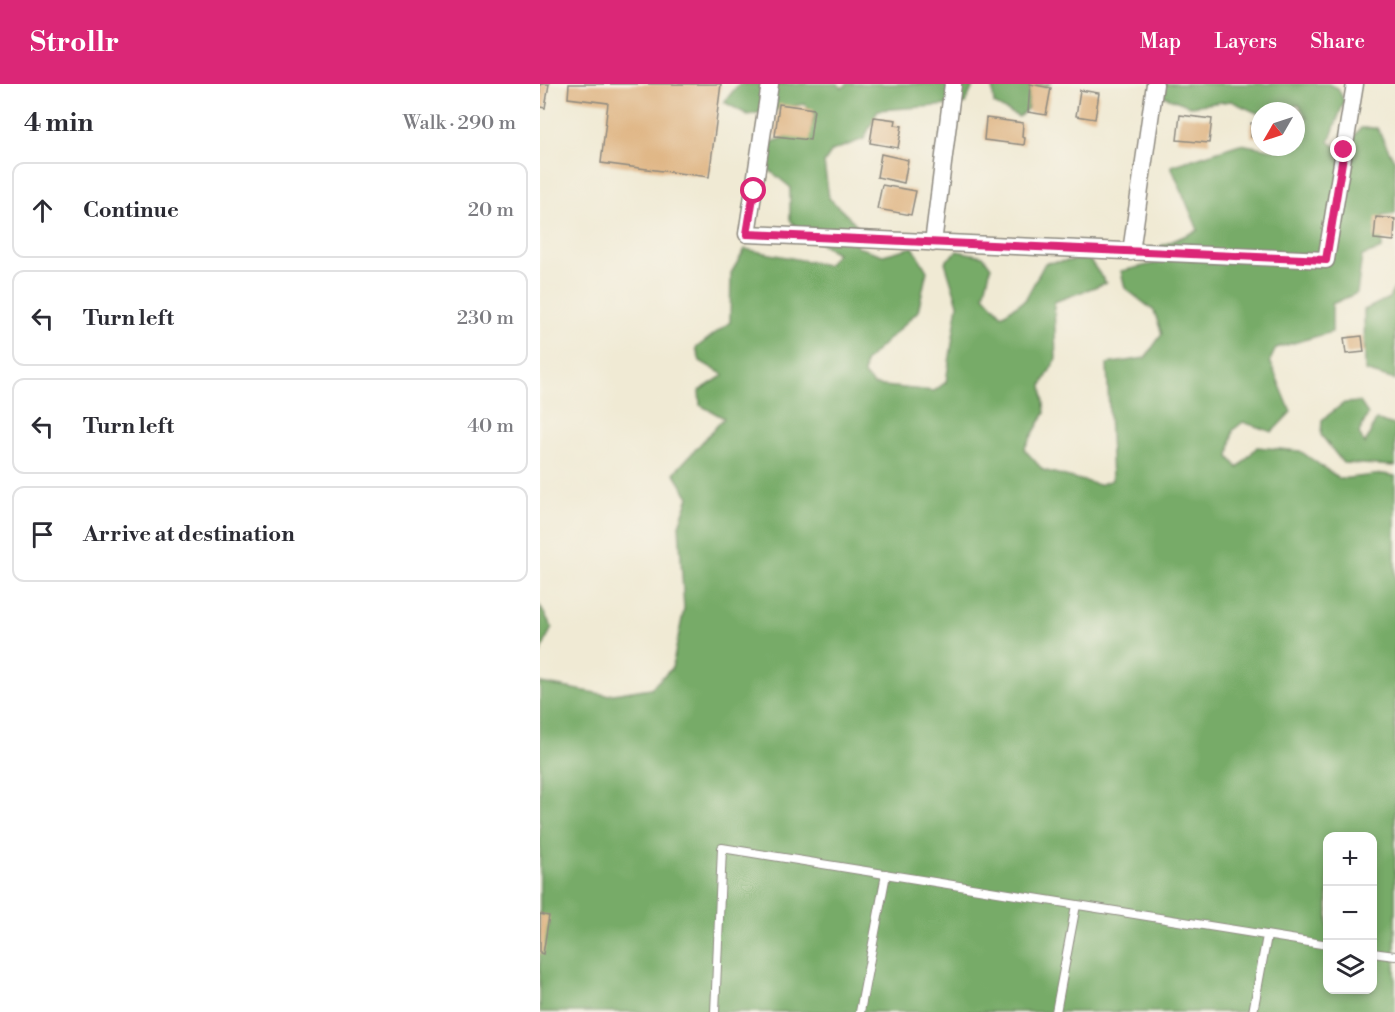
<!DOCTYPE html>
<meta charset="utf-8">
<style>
:root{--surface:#fff;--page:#f7f7f7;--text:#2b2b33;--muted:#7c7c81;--line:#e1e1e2;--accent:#db2777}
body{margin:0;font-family:"Libre Bodoni",serif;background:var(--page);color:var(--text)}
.controls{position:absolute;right:18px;bottom:18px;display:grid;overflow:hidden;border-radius:12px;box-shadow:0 3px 9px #0003}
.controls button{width:54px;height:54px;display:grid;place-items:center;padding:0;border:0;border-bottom:2px solid var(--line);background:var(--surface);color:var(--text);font:30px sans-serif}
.compass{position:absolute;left:711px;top:18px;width:54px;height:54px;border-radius:50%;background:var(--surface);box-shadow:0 3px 9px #0003;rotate:231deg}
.stop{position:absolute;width:18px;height:18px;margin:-14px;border:4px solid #db2777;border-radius:50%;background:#fff}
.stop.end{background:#db2777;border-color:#fff;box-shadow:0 2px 6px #0008}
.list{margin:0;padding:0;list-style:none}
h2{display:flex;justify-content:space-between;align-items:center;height:78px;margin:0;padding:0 24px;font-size:26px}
h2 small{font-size:20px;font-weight:400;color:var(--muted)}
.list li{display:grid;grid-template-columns:39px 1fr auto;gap:18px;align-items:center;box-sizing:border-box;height:96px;margin:0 12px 12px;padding:0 12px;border:2px solid var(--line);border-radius:12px}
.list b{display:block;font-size:22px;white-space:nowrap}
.list em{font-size:20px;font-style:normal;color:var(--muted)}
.icon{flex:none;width:33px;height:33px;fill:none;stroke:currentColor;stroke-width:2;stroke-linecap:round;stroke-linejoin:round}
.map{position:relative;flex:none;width:855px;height:928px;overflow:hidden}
header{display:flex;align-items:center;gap:36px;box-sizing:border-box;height:84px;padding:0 30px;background:var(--accent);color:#fff}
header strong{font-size:28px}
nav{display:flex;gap:33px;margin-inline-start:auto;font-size:21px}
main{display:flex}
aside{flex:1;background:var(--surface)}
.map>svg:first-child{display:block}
</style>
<header>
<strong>Strollr</strong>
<nav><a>Map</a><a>Layers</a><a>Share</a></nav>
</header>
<main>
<aside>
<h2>4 min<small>Walk · 290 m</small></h2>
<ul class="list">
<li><svg class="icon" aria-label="ahead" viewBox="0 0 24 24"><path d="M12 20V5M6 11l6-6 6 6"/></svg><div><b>Continue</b></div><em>20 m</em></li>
<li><svg class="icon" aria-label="left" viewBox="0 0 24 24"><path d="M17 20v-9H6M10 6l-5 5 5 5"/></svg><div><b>Turn left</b></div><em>230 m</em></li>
<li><svg class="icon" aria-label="left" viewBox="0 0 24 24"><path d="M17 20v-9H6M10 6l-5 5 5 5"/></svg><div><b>Turn left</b></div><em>40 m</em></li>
<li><svg class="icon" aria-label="arrive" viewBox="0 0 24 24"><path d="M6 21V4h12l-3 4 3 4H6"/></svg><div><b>Arrive at destination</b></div></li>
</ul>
</aside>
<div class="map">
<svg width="855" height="928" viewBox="0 0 855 928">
<rect width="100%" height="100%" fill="#f7f3e8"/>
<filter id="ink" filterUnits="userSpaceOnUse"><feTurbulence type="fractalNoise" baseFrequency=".0167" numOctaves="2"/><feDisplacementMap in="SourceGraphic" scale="12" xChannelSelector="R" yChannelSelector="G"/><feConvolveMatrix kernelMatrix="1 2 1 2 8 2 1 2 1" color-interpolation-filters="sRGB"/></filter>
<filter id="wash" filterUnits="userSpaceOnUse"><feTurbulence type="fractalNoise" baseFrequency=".008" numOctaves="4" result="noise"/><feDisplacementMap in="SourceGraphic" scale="24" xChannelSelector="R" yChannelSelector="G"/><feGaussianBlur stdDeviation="1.35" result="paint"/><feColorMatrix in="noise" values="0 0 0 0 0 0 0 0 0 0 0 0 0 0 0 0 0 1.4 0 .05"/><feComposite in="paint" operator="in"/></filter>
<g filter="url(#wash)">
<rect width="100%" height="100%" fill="#f0ead4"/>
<path fill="#77ab68" stroke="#516b4a" stroke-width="1.5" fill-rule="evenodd" d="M199 0H298L302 4 307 0H434L425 20 338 26 324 55 292 67 284 79 289 114 316 140 317 163 343 171 373 163 387 187 378 227 325 278 324 291 334 301 394 307 406 298 418 220 405 178 417 167 443 172 451 183 444 211 462 231 485 216 505 179 549 175 566 199 514 218 516 275 502 301 505 329 484 365 503 386 559 401 572 396 567 280 605 274 622 250 614 227 585 204 581 187 622 178 621 162 658 146 631 82 700 60 740 67 744 63H756V48L767 35 759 21 717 29 691 17 650 22 621 11 620 0H788L798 4 804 17 789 58 801 66 821 44H837L855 78V130L842 132V165L822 172 817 209 792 220V248L736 264 730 277 751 328 732 348 703 338 693 346 689 373 698 384 717 363 760 367 800 395 843 390 855 392V928H0V599L67 611 111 604 132 584 144 525 139 441 149 413 134 389 184 334 160 321 159 307 184 291 160 277 156 264 190 238 191 189 205 165 287 181 297 169 258 147 250 135V103L228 85 232 58 271 44 275 30 264 20 208 31 184 18ZM788 752H832V906H788Z
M452 0H510L505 4H490L488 24 479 33 454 20Z
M855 203V296L825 287 824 226 849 214Z
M820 318 828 330 819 349 825 360 836 336 855 341V382L803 379 781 351 782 336 804 319Z
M0 522 12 543 0 570Z"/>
<g id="blocks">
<path fill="#e0b787" d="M0 0H9L5 24 0 23Z
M29 0H181L169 93 61 79 68 19 28 14Z
M490 0 511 4 506 31 488 28Z
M540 6 559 9 555 35 536 32Z
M239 20 274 25 270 56 235 52Z
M640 31 672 35 669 59 637 56Z
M334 33 356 36 355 41 362 42 358 64 330 59Z
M446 34 483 39 482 53 485 54 484 61 444 56Z
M711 39H720V53H711Z
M341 70 368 76 364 99 337 93Z
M342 101 376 107 371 131 337 125Z
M836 133 855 135 854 157 834 155Z
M822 252 824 268 806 270 804 254Z
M0 830 9 832 3 870 0 869Z"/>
</g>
</g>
<g filter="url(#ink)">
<use href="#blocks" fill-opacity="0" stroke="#8e8a80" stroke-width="1.5"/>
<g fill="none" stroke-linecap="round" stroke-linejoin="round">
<g stroke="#8e8a80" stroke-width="10">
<path id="lane" d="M832 869 855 872
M175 928 182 764 788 861
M320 928 346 790
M516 928 536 821
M713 928 727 852"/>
</g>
<g stroke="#8e8a80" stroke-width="19">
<path id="street" d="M230 0 207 150 786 176 815 0
M393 159 413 0
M591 168 615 0"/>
</g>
<use href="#lane" stroke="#fff" stroke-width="8"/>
<use href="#street" stroke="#fff" stroke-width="16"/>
</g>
</g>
<g fill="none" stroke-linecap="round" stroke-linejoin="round" filter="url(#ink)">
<path stroke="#db2777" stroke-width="8" d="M214 107 207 150 786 176 804 66"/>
</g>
</svg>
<div class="controls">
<button>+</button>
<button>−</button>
<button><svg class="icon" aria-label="layers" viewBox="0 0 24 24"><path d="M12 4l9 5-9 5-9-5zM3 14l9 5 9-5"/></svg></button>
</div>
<svg class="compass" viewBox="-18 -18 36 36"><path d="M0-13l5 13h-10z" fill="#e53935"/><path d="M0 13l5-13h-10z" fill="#7c7c81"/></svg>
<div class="stop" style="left:214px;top:107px"></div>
<div class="stop end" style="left:804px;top:66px"></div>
</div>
</main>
